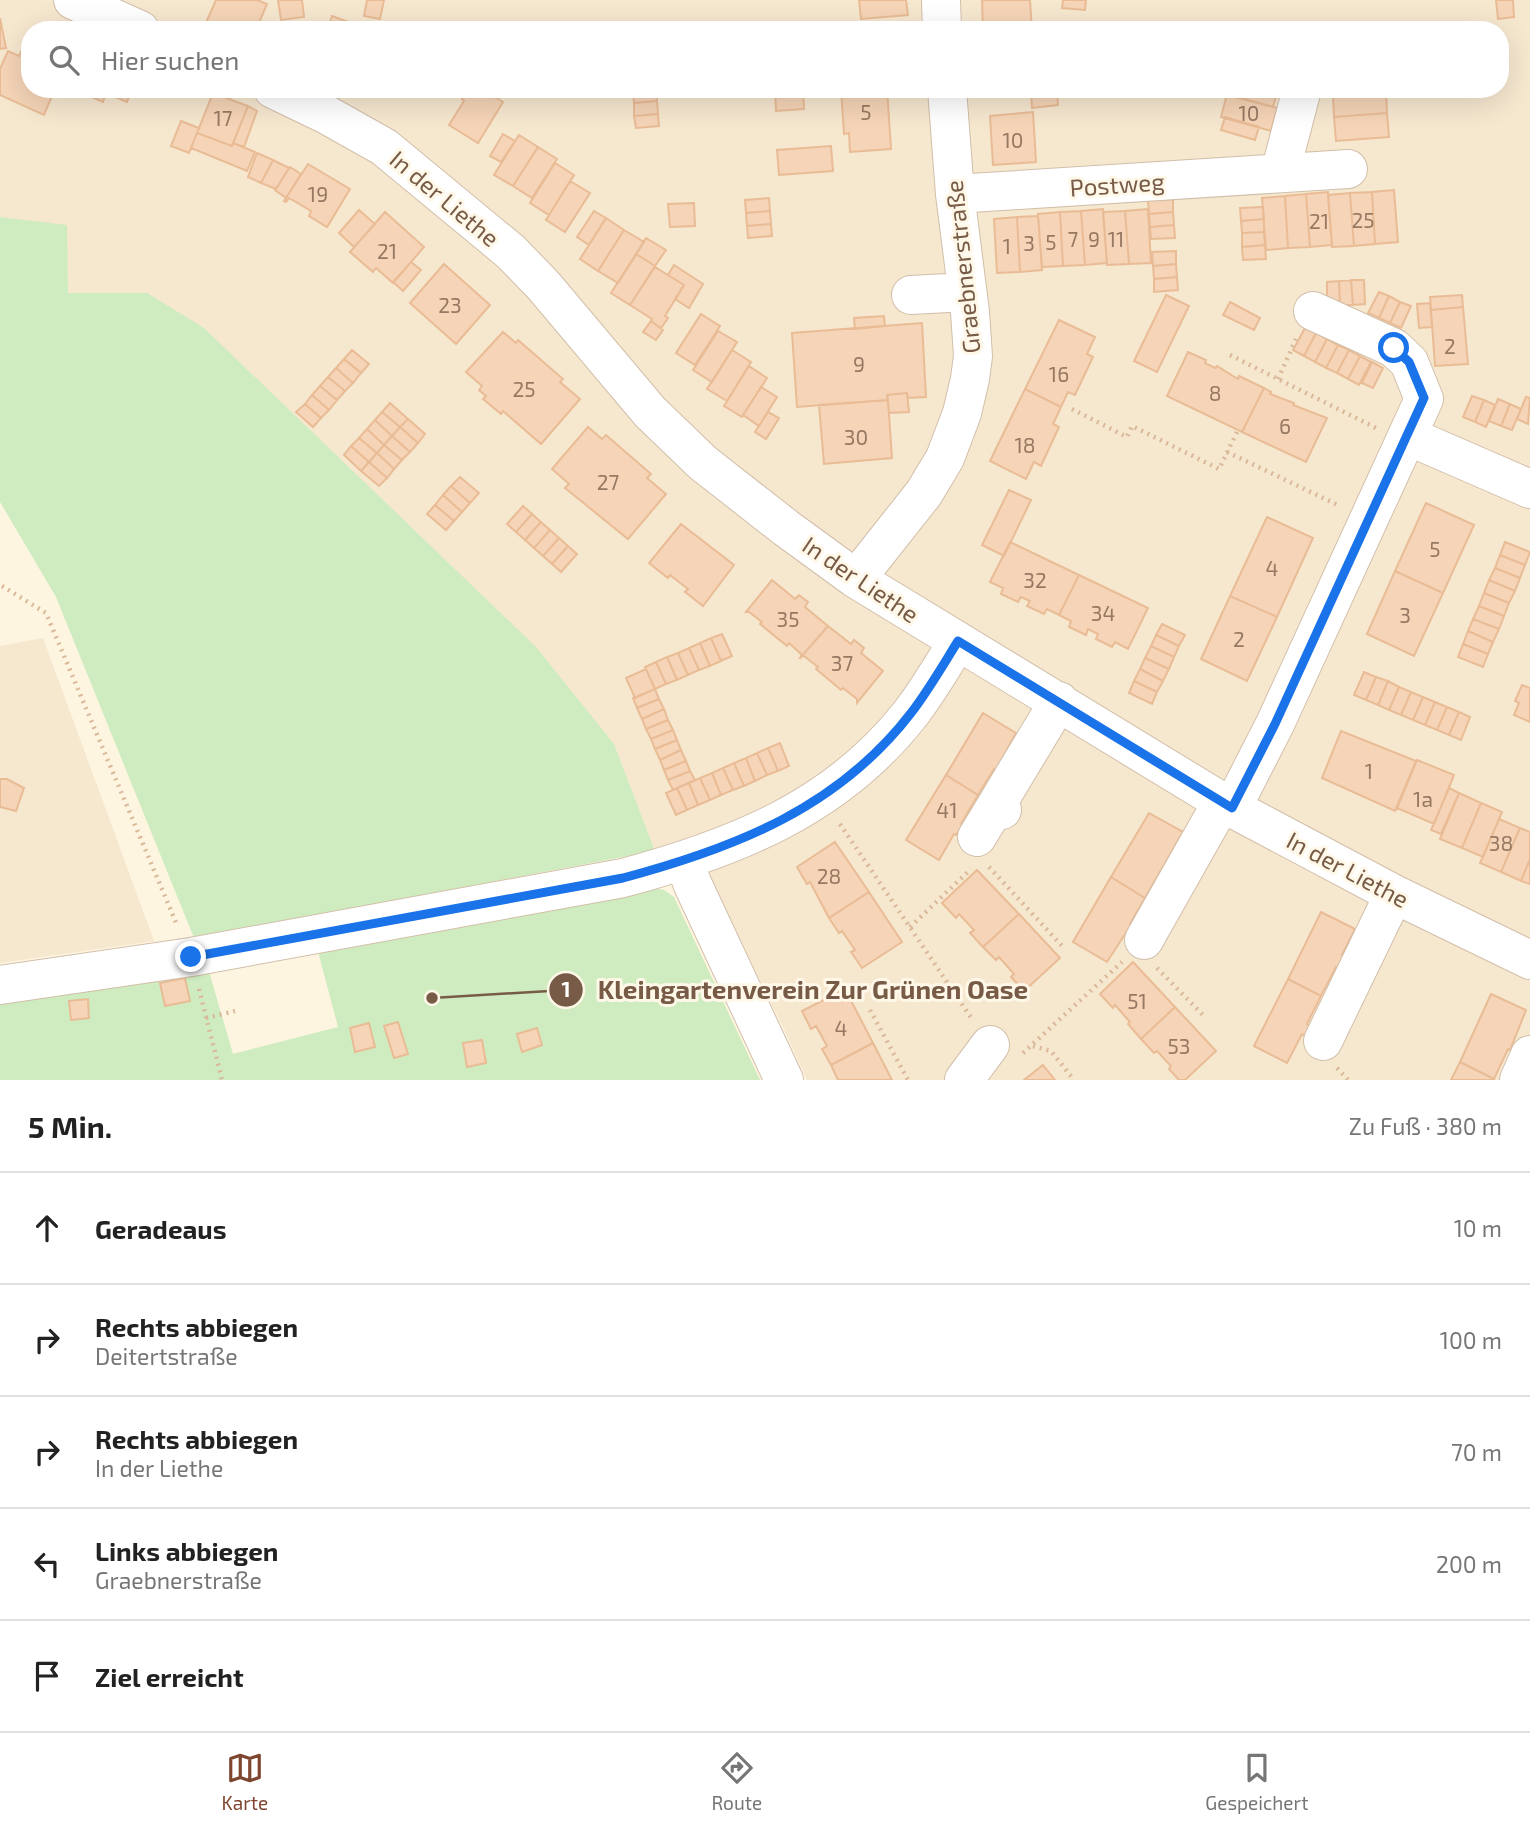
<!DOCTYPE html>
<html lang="de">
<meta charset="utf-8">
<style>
:root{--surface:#fff;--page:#f6f6f6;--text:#222;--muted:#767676;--line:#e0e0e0;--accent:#7f462f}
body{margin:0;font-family:"Exo 2",sans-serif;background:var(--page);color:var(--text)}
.stop{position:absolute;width:21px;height:21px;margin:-16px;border:5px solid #1a73e8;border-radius:50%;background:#fff}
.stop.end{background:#1a73e8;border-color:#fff;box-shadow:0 2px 7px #0008}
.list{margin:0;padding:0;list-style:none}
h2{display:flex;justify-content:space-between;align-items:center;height:91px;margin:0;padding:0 28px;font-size:30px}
h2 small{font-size:23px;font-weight:400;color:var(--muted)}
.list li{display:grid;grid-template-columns:46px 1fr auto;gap:21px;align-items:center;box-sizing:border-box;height:112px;padding:0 28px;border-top:2px solid var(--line)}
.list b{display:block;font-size:26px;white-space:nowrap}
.list p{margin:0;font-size:23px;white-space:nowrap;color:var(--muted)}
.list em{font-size:23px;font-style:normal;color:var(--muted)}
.icon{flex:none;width:38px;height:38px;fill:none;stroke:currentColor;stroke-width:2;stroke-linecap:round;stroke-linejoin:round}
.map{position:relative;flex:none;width:1530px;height:1080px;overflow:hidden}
.search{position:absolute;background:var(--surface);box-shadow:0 7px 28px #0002;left:21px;right:21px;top:21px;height:77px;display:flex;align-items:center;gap:18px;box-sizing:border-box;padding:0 24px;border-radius:28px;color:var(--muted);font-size:26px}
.sheet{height:651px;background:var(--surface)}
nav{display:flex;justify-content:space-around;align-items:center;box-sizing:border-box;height:98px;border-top:2px solid var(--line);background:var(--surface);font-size:19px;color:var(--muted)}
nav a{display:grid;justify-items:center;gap:4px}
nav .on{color:var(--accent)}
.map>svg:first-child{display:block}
</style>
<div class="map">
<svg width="1530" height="1080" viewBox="0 0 1530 1080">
<rect width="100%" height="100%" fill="#fef5e1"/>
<path fill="#f6e7cf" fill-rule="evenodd" d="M0 0H1530V1080H807L782 1025 688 841 655 851 614 744 147 293H67V226L0 217ZM30 30H1500V89H30Z
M43 638 154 941 0 963V646Z"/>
<path fill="#ceecbf" d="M0 217 67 225 68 293H147L204 328 536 647 614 744 655 851 194 938 56 597 0 502Z
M648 886 664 890 674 897 760 1080H0V1001L208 968 233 1054 338 1027 317 948Z"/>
<path fill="#f5d4b7" stroke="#e9bc96" stroke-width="2" d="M216 0H257L267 4 256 30H215L205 25Z
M278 0H302L304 17 281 20Z
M367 0H384L380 19 364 16Z
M859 0H906L908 15 861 19Z
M982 0H1030L1032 30H983Z
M1063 0H1086L1085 10 1062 8Z
M1496 0H1513L1514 17 1498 19Z
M332 16 359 26 358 30H327Z
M0 18 6 48 0 49Z
M27 39 30 40V89H55L44 115 0 95V69L8 51 19 56Z
M78 89H132L127 102 106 93 103 102 78 91Z
M468 89H482L503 102 478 143 449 125 464 101 462 99Z
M656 89 657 101 634 103 633 90Z
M775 89H803L804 109 776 111Z
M841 89H887L891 149 850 152 849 133 844 134Z
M1224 89H1278L1273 107 1223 94Z
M1332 89H1386V91L1333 95Z
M1057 91 1058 105 1032 108 1031 93Z
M1386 91 1387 113 1334 117 1333 95Z
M213 93 248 106 232 146 197 133Z
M1227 94 1277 108 1271 131 1221 117Z
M657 101 658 114 634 116V103Z
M248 106 257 111 244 147 233 143Z
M1033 112 1036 162 993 165 990 116Z
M1387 113 1389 137 1336 141 1334 117Z
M658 114 659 126 636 128 634 116Z
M1225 117 1259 127 1255 140 1221 130Z
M181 121 199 128 189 153 171 146Z
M197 133 232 146 233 143 255 152 247 171 191 148Z
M503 134 515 141 501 162 490 156Z
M519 135 538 147 513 186 494 175Z
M831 146 833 171 779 175 777 150Z
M538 147 557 159 532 198 513 186Z
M257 153 273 160 261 183 248 177Z
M273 160 289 168 276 189 261 183Z
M555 163 574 175 549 215 530 203Z
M308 164 350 189 327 227 309 216 311 211 289 198 286 202 284 201Z
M290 167 301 174 286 198 275 190Z
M570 181 590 193 565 232 546 220Z
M1394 190 1398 242 1375 244 1372 192Z
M1328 192 1332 245 1310 247 1306 194Z
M1372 192 1375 244 1354 246 1350 193Z
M1350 193 1354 246 1332 247 1328 195Z
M1306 194 1310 247 1288 248 1285 196Z
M1285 196 1288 248 1266 250 1262 198Z
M769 198 770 211 746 213 745 200Z
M1173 199V212L1149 214 1148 200Z
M694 203 695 226 670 227 668 204Z
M1263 207 1264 219 1241 221 1240 208Z
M1103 209 1107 263 1085 265 1081 211Z
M1148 209 1151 263 1129 264 1125 211Z
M359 210 375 224 354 247 339 233Z
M594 211 606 218 589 245 577 237Z
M770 211 771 224 747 226 746 213Z
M1081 211 1085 265 1063 266 1060 212Z
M1125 211 1129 264 1107 265 1103 212Z
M385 212 424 247 393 283 376 268 373 272 350 252Z
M1060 212 1063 266 1042 267 1038 214Z
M1173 212 1174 225 1150 227 1149 214Z
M1038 216 1042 270 1020 272 1017 217Z
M1017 217 1020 272 997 273 994 219Z
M606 218 624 230 598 271 580 259Z
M1264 219V232L1242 233 1241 221Z
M771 224 772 236 748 238 747 226Z
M1174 225 1175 238 1151 239 1150 227Z
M624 230 644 242 618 283 598 271Z
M1264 232 1265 245 1242 247V233Z
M646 238 666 250 655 266 636 254Z
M1265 245 1266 259 1243 260 1242 247Z
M1176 251V264L1153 266 1152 252Z
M636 254 655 266 630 305 611 293Z
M411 262 421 270 403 291 393 282Z
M444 264 490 305 456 344 410 303Z
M1176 264 1177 277 1154 279 1153 266Z
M674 265 703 284 689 308 675 299 684 285 668 275Z
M655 267 684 285 665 316 668 318 661 328 651 321 652 319 630 305Z
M1177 277 1178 290 1154 292V279Z
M1351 280H1364L1365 304 1353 305Z
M1351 280 1353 305H1340L1339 281Z
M1339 281 1340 305H1327V282Z
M1379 292 1389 296 1379 318 1368 313Z
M1166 295 1189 306 1157 372 1134 361Z
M1462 295 1463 307 1431 310 1430 297Z
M1389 296 1400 302 1390 323 1379 318Z
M1230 302 1260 318 1254 330 1223 315Z
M1400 302 1411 306 1401 328 1390 323Z
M1430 303 1432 327 1419 328 1417 304Z
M1463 307 1468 364 1435 366 1431 310Z
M701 314 720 326 695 365 676 353Z
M884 316 885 326 855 329 854 318Z
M1059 320 1095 337 1087 354 1093 357 1075 395 1068 392 1061 407 1025 389Z
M651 321 663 330 656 340 643 332Z
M922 323 926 397 908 398 907 393 887 395 888 400 797 407 792 333Z
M1305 328 1316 333 1304 356 1293 350Z
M718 331 737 342 712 382 693 370Z
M503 332 516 343 518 340 563 379 560 382 580 399 541 444 503 411 501 414 483 399 486 396 479 390 482 386 466 372Z
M1316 333 1327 339 1315 362 1304 356Z
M1327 339 1338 345 1326 368 1315 362Z
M1338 345 1349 350 1337 373 1326 368Z
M352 350 369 364 361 373 344 359Z
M732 350 751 362 727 401 707 389Z
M1349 350 1360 356 1348 379 1337 373Z
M1188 352 1206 360 1205 363 1215 368 1217 366 1238 379 1239 376 1264 388 1242 432 1167 396Z
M1360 356 1371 362 1359 385 1348 379Z
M344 359 361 373 353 383 336 368Z
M1372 362 1383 368 1373 388 1362 383Z
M749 366 767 378 742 417 724 406Z
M336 368 353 383 345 391 328 377Z
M328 377 345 391 337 400 320 386Z
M320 386 337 400 329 410 312 395Z
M761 387 777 397 759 426 743 415Z
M1264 388 1271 392 1270 394 1294 403 1293 405 1327 418 1306 462 1242 432Z
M1025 389 1061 407 1053 424 1059 427 1041 466 1034 462 1026 479 990 461Z
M907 393 909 412 889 413 887 395Z
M312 395 329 410 321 418 305 404Z
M1472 396 1484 400 1475 422 1463 417Z
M1526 397 1530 398 1528 424 1517 419Z
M1498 399 1510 404 1501 426 1489 421Z
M888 400 892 458 824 464 819 405Z
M1484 400 1495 405 1486 427 1475 422Z
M390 403 408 419 400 427 382 412Z
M305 404 321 418 313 427 296 412Z
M1510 404 1521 409 1512 430 1501 426Z
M382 412 400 427 392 436 375 420Z
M768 412 779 418 766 439 755 432Z
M408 419 425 434 418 443 400 427Z
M375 420 392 436 384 445 367 429Z
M400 427 418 443 410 452 392 436Z
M588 427 602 439 606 435 651 474 647 478 666 494 628 539 565 488 569 484 552 469Z
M367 429 384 445 377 453 359 438Z
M392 436 410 452 402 460 384 445Z
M359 438 377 453 369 462 351 446Z
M384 445 402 460 394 469 377 453Z
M351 446 369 462 361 471 344 455Z
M377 453 394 469 387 478 369 462Z
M369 462 387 478 379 486 361 471Z
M460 477 479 493 470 503 451 486Z
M451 486 470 503 462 512 443 495Z
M1009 490 1031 500 1004 556 982 545Z
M443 495 462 512 454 521 435 505Z
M1426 503 1474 525 1443 593 1395 571Z
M435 505 454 521 446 530 427 514Z
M523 506 532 514 516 532 507 524Z
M532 514 541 522 525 540 516 532Z
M1267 517 1313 538 1277 617 1230 596Z
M541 522 550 530 534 548 525 540Z
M681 524 734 565 703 606 685 592 688 589 670 575 668 578 649 563Z
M550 530 559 538 543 556 534 548Z
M559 538 568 546 552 564 543 556Z
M1010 542 1079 575 1059 615 1047 609 1044 614 1027 606 1030 601 1021 597 1018 602 1001 594 1003 588 990 582Z
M1505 542 1530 552 1525 565 1500 555Z
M568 546 577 554 561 572 552 564Z
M1500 555 1525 565 1520 578 1495 568Z
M1495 568 1520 578 1515 591 1489 580Z
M1395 571 1443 593 1414 656 1367 634Z
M1079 575 1148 608 1128 649 1115 642 1112 647 1096 639 1098 634 1088 629 1086 635 1069 627 1071 621 1059 615Z
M772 580 795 599 799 595 808 602 805 607 828 626 801 657V654L789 643 787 646 760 624 762 622 749 612H746Z
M1489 580 1515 591 1509 603 1484 593Z
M1484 593 1509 603 1504 616 1479 606Z
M1230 596 1277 617 1247 681 1201 659Z
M1479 606 1504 616 1499 629 1473 619Z
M1473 619 1499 629 1493 642 1468 631Z
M1162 624 1185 635 1179 646 1156 635Z
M828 626 851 644 854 640 864 648 861 653 883 671 857 703V699L843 688 841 690 816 669 818 667 804 656 801 657Z
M1468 631 1493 642 1488 654 1463 644Z
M722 634 732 656 721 661 711 638Z
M1156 635 1179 646 1174 657 1151 646Z
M711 638 721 661 710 666 700 643Z
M700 643 710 666 699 670 689 648Z
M1463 644 1488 654 1483 667 1458 657Z
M1151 646 1174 657 1169 669 1145 658Z
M689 648 699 670 688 675 678 653Z
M678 653 688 675 677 680 667 657Z
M667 657 677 680 666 684 656 662Z
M1145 658 1169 669 1163 681 1140 669Z
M656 662 666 684 655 689 645 667Z
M646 669 655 689 635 698 626 678Z
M1140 669 1163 681 1157 692 1134 681Z
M1364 672 1376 677 1366 700 1354 695Z
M1376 677 1388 681 1378 705 1366 700Z
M1134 681 1157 692 1152 704 1129 693Z
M1388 681 1399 687 1389 710 1378 705Z
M1522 685 1530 688V722L1514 715 1519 703 1515 701Z
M1399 687 1411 692 1401 715 1389 710Z
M655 689 659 699 637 708 633 698Z
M1411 692 1423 697 1413 720 1401 715Z
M1423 697 1435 702 1425 725 1413 720Z
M659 699 664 709 642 719 637 708Z
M1435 702 1447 707 1437 730 1425 725Z
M1447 707 1459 712 1449 735 1437 730Z
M664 709 668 720 646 729 642 719Z
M1459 712 1470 717 1461 740 1449 735Z
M983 713 1016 733 996 770 994 769 978 795 946 775Z
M668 720 673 730 651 739 646 729Z
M673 730 677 740 655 749 651 739Z
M1341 731 1416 761 1395 811 1322 778Z
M677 740 681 750 660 760 655 749Z
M780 743 789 766 778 771 768 748Z
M768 748 778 771 767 775 757 753Z
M681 750 686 761 664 770 660 760Z
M757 753 767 775 755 781 746 758Z
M746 758 755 781 744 786 734 763Z
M1417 760 1454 775 1434 824 1397 808Z
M686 761 690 771 668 780 664 770Z
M734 763 744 786 733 790 723 768Z
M723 768 733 790 721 795 712 773Z
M690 771 695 780 673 790 668 780Z
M712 773 721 795 710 800 700 778Z
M946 775 978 795 961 824 963 825 956 835 954 834 939 860 906 840Z
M700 778 710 800 698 805 689 783Z
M0 779H7L24 788 16 811 0 807Z
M689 783 698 805 687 810 677 788Z
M677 788 687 810 676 815 666 793Z
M1449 788 1459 793 1441 834 1431 830Z
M1459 793 1481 803 1462 848 1440 839Z
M1481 803 1502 812 1483 857 1462 848Z
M1149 813 1183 832 1145 898 1111 877Z
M1499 819 1520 828 1501 872 1480 863Z
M1520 828 1530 832V859L1521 881 1501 872Z
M835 842 869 892 829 918 810 882 807 884 797 867Z
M1530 859V884L1521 881Z
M977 870 1019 914 983 947 970 933 974 930 959 914 956 918 942 903Z
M1111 877 1145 898 1130 924 1131 925 1107 962 1073 942Z
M869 892 902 942 862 968 851 952 855 950 842 931 839 933 829 918Z
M1321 912 1355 929 1342 955 1345 957 1339 969 1336 967 1321 996 1288 979Z
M1019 914 1060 958 1024 991 1011 977 1014 974 999 957 996 960 983 947Z
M1133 962 1175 1007 1141 1039 1128 1024 1130 1022 1115 1005 1113 1008 1100 994Z
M185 978 190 1001 165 1006 160 983Z
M1288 979 1321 996 1307 1024 1310 1026 1305 1036 1302 1034 1287 1063 1254 1046Z
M845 989 873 1043 831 1065 822 1049 827 1046 816 1026 811 1029 802 1011Z
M1491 994 1526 1010 1510 1050 1508 1049 1494 1079 1460 1062Z
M88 999 89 1018 71 1020 69 1001Z
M1175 1007 1216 1051 1185 1080H1179L1169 1069 1171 1066 1157 1051 1154 1053 1141 1039Z
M398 1022 408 1054 394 1058 384 1026Z
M369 1023 375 1047 355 1052 350 1028Z
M537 1028 542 1045 522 1052 517 1034Z
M482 1040 486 1063 467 1067 463 1043Z
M873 1043 892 1080H838L831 1065Z
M1460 1062 1494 1079V1080H1451Z
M1043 1065 1055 1080H1024Z"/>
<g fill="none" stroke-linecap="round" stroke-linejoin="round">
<g stroke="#d2bfaa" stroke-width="40">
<path id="minor" d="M73 0 140 30
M941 0 942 30
M273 89 327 115 384 147 511 252 543 285 650 412 703 463 786 528 856 579 1232 808 1394 894 1530 960
M1280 173 1302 89
M955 194 1348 169
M911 295 967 292
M1408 436 1530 489
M856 579 924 493 945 458 962 413 970 379 973 356 970 312 955 194 947 89
M1232 808 1275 724 1424 399 1409 362 1394 348 1313 311
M1002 810 997 804 1059 701
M977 837 997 804
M685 862 692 883 784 1080
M1144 940 1222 802
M0 985 191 957 623 878C735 848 837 808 911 713 928 691 943 665 958 641
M1323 1041 1394 894
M964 1080 990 1045
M1519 1080 1530 1055"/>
</g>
<path stroke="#dab89a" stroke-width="4.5" stroke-dasharray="2 5" stroke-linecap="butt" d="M1230 355 1376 428
M1278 379 1296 339
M1072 409 1127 437 1132 426 1219 469 1237 432
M1227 452 1340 506
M2 586 46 613 177 925
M840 824 972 1019
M989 867 1064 948
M910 927 971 869
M1157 968 1204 1016
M199 989 222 1080
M870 1010 908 1080
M206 1018 235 1011
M1033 1046 1051 1051 1074 1080
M1023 1053 1122 962
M1337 1068 1348 1080"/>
<use href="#minor" stroke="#fff" stroke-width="38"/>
</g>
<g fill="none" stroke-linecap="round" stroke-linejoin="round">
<path stroke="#1a73e8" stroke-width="9" d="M191 957 623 878C735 848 838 808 911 713 928 691 943 665 958 641L1232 808 1275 724 1424 398 1409 362 1394 348"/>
</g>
<g text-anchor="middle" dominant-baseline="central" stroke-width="6" stroke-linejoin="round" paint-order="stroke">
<g font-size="21" fill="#967962">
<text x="866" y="111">5</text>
<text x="1249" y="112">10</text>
<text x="223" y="117">17</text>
<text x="1013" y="139">10</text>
<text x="318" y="193">19</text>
<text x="1363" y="219">25</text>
<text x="1319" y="220">21</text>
<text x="1073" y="238">7</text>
<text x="1094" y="238">9</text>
<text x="1116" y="238">11</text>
<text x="1051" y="241">5</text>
<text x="1029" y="242">3</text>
<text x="1007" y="245">1</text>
<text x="387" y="250">21</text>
<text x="450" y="304">23</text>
<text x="1450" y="345">2</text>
<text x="859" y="363">9</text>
<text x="1059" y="373">16</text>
<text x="524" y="388">25</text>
<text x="1215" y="392">8</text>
<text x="1285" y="425">6</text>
<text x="856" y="436">30</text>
<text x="1025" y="444">18</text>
<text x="608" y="481">27</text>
<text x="1435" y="548">5</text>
<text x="1272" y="567">4</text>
<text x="1035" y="579">32</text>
<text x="1103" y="612">34</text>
<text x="1405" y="614">3</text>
<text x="788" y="618">35</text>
<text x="1239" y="638">2</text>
<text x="842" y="662">37</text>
<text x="1369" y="770">1</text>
<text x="1423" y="798">1a</text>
<text x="947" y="809">41</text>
<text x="1501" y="842">38</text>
<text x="829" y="875">28</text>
<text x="1137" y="1000">51</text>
<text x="841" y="1027">4</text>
<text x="1179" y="1045">53</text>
</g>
<g font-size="24" fill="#775b46" stroke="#fff8e9">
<text transform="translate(1117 184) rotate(-4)">Postweg</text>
<text transform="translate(445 198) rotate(40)">In der Liethe</text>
<text transform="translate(962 267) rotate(-96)">Graebnerstraße</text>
<text transform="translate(861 579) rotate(34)">In der Liethe</text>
<text transform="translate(1348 869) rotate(28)">In der Liethe</text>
</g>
</g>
<path fill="none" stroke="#775b46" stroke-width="2.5" d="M432 998L566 990"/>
<g fill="#775b46" stroke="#fff8e9" stroke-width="2.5">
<circle cx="432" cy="998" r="7"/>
<circle cx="566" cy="990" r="18"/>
</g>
<g font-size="21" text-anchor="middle" font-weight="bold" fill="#fff">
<text x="566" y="997">1</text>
</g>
<g font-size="26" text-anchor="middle" font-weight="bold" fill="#775b46" stroke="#fff8e9" stroke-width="6" stroke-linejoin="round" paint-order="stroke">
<text x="813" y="999">Kleingartenverein Zur Grünen Oase</text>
</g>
</svg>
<div class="stop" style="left:1394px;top:348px"></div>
<div class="stop end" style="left:191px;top:957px"></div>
<div class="search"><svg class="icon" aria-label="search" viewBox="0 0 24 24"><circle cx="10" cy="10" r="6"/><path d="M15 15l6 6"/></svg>Hier suchen</div>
</div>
<section class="sheet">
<h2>5 Min.<small>Zu Fuß · 380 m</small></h2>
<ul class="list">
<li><svg class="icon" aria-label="ahead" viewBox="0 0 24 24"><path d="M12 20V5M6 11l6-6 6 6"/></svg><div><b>Geradeaus</b></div><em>10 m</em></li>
<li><svg class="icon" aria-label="right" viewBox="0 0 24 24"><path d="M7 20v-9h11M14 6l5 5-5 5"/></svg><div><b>Rechts abbiegen</b><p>Deitertstraße</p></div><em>100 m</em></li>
<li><svg class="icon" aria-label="right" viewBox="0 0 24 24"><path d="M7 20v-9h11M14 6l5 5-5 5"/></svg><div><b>Rechts abbiegen</b><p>In der Liethe</p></div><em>70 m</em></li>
<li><svg class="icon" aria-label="left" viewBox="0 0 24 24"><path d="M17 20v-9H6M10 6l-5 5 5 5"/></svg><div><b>Links abbiegen</b><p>Graebnerstraße</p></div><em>200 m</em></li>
<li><svg class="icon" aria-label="arrive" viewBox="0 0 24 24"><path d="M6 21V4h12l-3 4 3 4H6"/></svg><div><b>Ziel erreicht</b></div></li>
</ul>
</section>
<nav>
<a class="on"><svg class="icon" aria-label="map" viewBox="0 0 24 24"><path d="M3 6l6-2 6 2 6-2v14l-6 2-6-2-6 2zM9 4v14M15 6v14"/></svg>Karte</a>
<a><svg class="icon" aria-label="directions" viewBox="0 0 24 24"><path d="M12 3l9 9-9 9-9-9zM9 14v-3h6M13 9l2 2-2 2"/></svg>Route</a>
<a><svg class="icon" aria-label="saved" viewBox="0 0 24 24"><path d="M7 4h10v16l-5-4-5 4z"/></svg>Gespeichert</a>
</nav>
